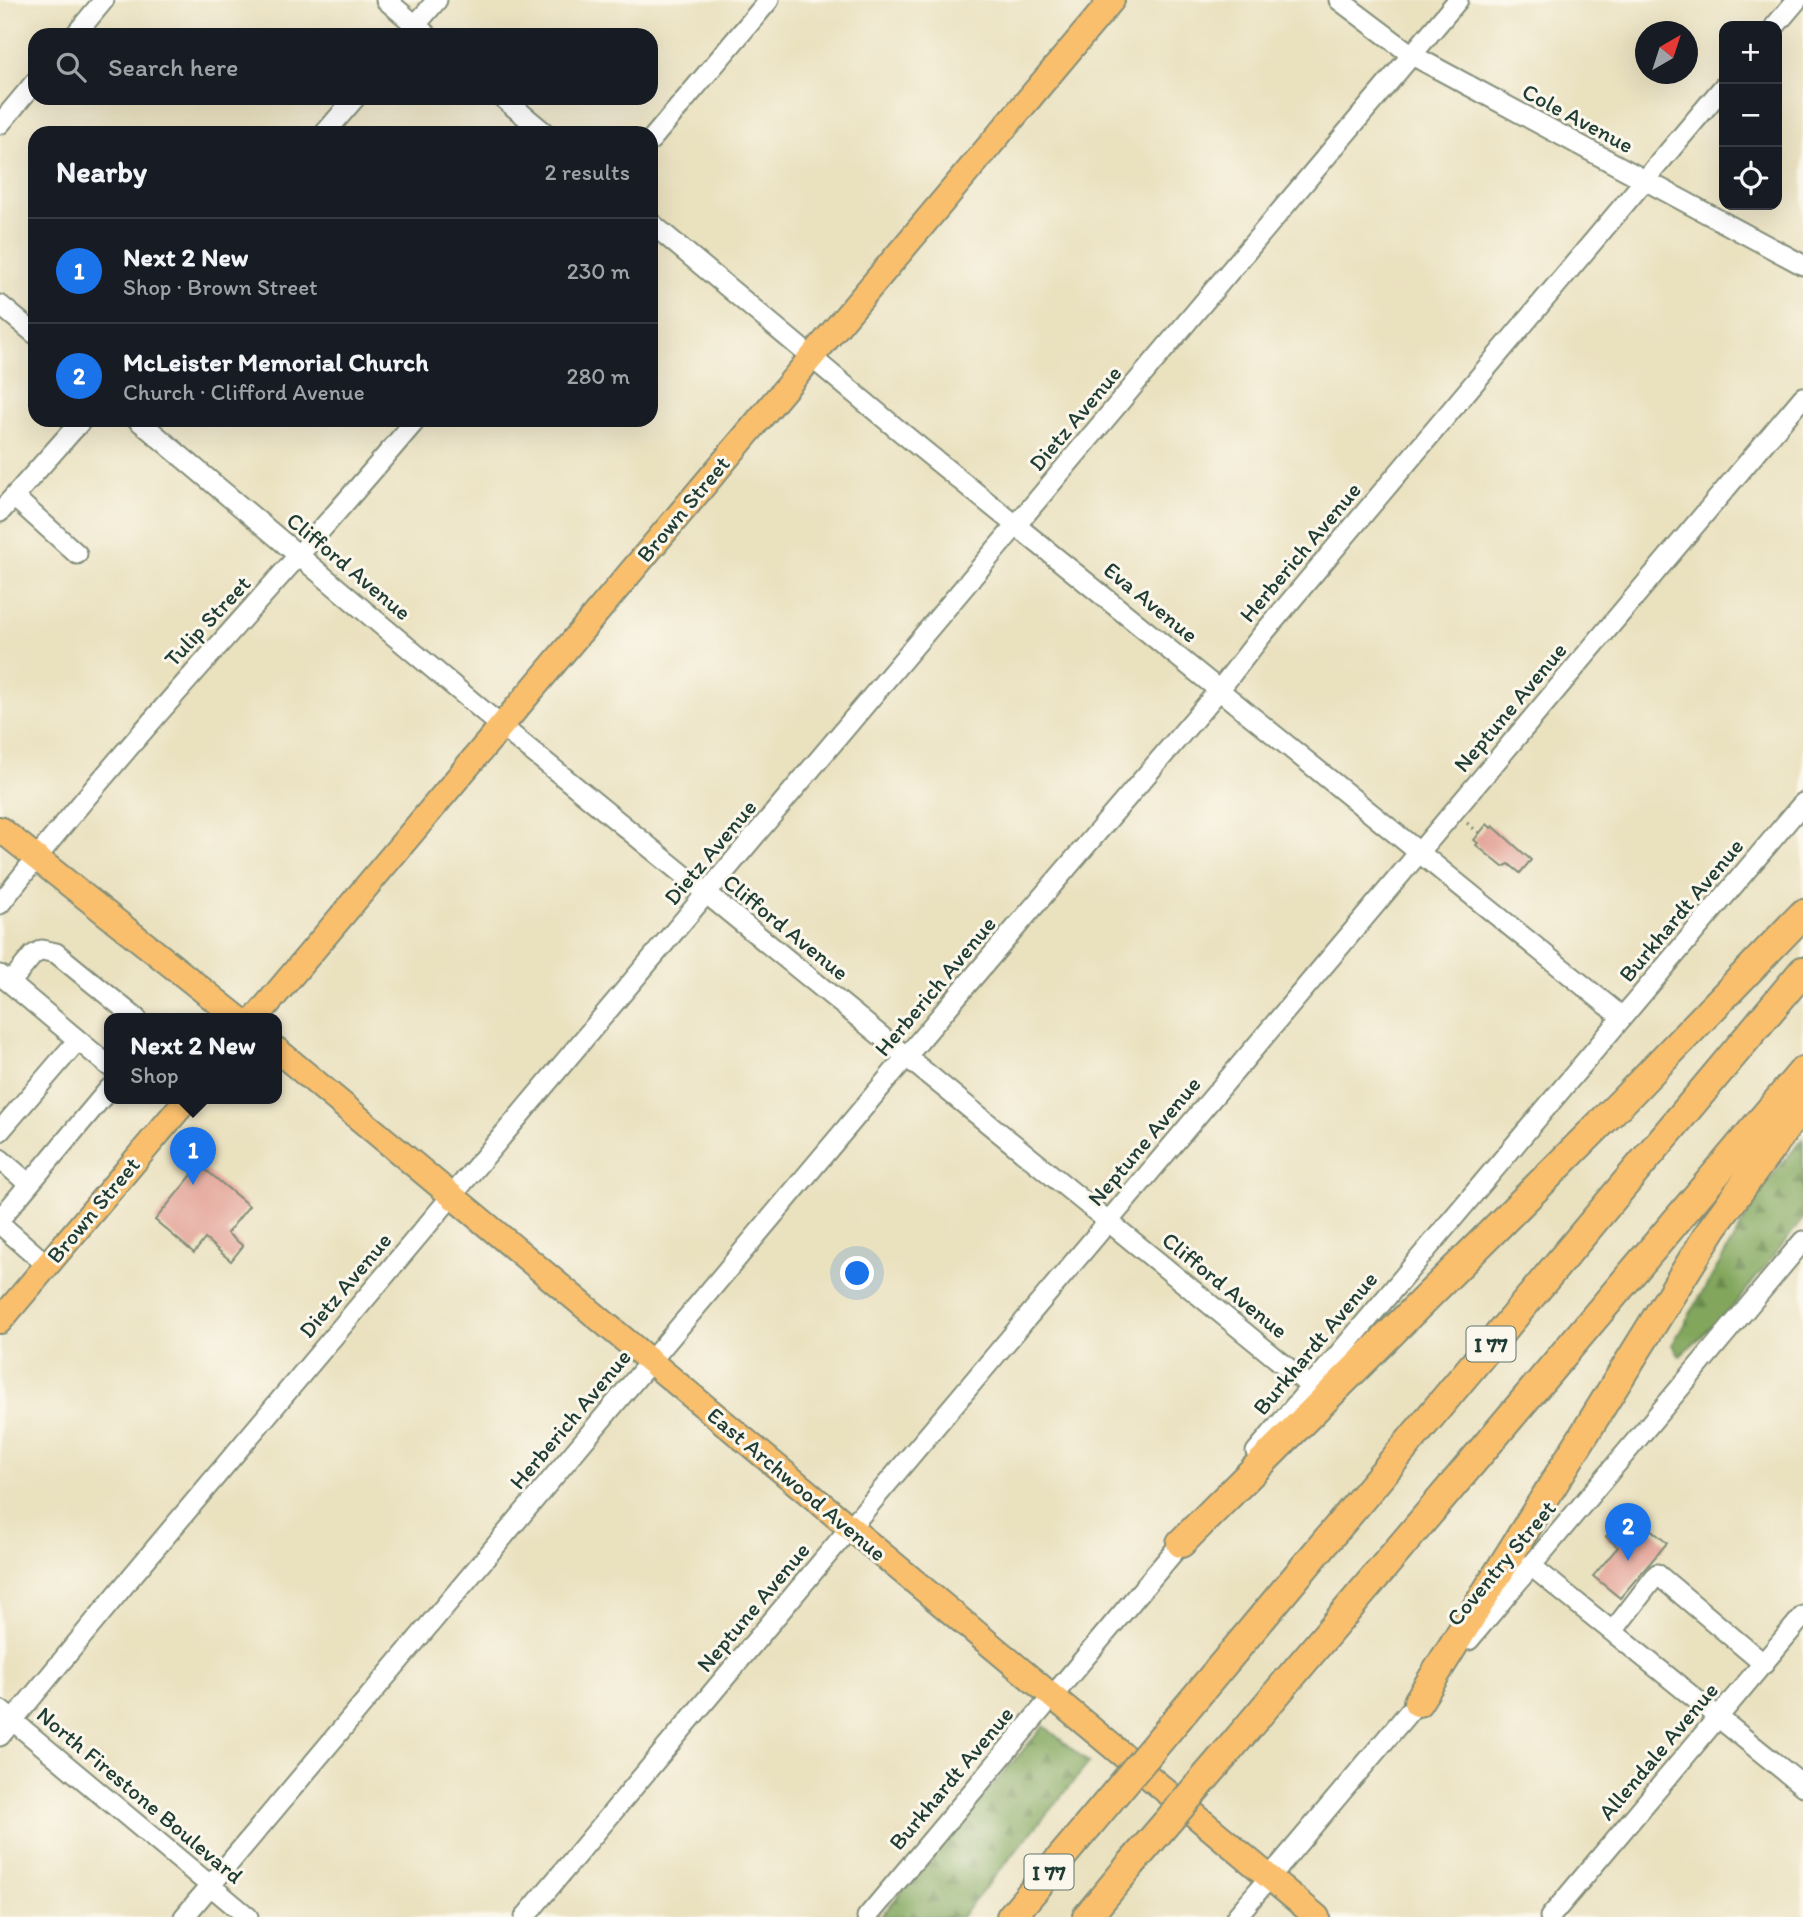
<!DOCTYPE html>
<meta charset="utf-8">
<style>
:root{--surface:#171b24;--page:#242831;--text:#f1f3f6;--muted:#9ea1a6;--line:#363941;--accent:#1a73e8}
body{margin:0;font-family:Itim,sans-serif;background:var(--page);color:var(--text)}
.controls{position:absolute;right:21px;top:21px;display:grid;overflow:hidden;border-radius:14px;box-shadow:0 7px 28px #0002}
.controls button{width:63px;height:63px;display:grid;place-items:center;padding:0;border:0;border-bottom:2px solid var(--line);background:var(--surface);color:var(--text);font:35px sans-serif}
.compass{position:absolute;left:1635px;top:21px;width:63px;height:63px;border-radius:50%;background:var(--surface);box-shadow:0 7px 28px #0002;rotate:39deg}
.you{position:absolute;left:858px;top:1274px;width:24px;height:24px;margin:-18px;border:5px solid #fff;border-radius:50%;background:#1a73e8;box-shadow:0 0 0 10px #1a73e833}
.badge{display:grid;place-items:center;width:46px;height:46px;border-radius:50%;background:var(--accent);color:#fff;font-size:23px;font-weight:700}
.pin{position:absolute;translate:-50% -58px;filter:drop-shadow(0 2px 4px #0008)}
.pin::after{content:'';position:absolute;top:37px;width:24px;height:21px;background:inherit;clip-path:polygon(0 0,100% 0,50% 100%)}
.popup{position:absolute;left:104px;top:1013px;width:178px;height:91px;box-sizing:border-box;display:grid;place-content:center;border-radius:14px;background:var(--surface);filter:drop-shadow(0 2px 5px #0005);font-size:23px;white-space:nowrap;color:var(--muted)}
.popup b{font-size:26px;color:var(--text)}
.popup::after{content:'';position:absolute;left:50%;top:100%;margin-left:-14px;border:14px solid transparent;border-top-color:var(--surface)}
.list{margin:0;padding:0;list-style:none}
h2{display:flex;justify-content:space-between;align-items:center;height:91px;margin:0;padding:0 28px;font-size:30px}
h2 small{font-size:23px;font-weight:400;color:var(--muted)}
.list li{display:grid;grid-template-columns:46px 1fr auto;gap:21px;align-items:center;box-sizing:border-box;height:105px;padding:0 28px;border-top:2px solid var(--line)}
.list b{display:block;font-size:26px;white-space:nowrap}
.list p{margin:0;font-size:23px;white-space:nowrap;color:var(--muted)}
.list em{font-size:23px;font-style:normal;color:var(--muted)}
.icon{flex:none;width:38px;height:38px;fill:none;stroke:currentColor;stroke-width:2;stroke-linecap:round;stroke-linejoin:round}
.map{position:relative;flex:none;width:1803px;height:1917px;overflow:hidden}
.search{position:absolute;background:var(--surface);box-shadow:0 7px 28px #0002;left:28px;top:28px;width:630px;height:77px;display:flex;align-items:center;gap:18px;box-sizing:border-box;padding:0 24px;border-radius:21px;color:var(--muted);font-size:26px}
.panel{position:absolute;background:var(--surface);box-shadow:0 7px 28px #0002;left:28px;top:126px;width:630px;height:301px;border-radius:21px}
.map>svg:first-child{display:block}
</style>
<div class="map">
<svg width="1803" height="1917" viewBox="0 0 1803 1917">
<defs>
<pattern id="forest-firs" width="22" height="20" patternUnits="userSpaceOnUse" patternTransform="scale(1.75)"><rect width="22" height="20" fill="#81a65c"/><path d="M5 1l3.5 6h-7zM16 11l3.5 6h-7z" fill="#69884d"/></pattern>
</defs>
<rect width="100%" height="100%" fill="#fbf7ec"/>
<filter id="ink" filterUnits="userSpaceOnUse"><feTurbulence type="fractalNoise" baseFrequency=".0143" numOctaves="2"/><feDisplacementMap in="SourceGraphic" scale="14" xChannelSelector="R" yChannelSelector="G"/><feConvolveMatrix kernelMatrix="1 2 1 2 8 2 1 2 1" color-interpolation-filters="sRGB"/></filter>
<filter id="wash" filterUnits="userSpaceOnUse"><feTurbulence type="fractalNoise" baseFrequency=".00686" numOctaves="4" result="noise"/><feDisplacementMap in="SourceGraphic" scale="28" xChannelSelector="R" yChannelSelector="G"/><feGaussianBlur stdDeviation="1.57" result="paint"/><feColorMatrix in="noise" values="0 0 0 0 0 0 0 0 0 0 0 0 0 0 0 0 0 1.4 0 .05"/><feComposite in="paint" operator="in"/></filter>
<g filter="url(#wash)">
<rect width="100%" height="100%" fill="#eae1bf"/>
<path fill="url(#forest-firs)" stroke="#507248" stroke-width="2" d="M1803 1138V1219L1732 1308 1680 1356 1672 1345 1765 1185Z
M1044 1726 1089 1763 961 1917H880Z"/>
<g id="blocks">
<path fill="#e5a79c" d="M1487 824 1491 828 1493 826 1531 860 1520 873 1509 864 1503 867 1476 845 1478 843 1474 840Z
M200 1165 249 1206 227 1233 243 1246 231 1261 205 1239 194 1253 155 1220Z
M1629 1511 1667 1543 1620 1598 1593 1576 1618 1547 1606 1537Z"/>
</g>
</g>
<g filter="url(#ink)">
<use href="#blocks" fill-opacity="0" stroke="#848f7a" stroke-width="2"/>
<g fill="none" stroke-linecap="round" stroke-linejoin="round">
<g stroke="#848f7a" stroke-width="23">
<path id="minor" d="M386 0 427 35
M1339 0 1412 55 1803 265
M1775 26 1797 0
M408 34 437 0
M75 35 104 0
M503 98 545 133
M0 124 35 82
M325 133 355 98
M651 140 769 0
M651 223 896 428 1622 1017
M0 305 35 334
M138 420 501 726 1310 1386
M14 497 77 554
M0 512 82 420
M0 904C131 735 279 583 416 420
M0 975 10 983 33 955 42 950 56 953 137 1019
M10 983 109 1066
M0 1131 78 1040
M0 1159 29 1184
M0 1219 109 1089
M0 1224 47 1265
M1256 1452 1803 803
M1530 1565 1803 1786
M1613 1631 1657 1574 1764 1664
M1469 1640 1803 1241
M0 1710 248 1917
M0 1736 132 1576 1458 0
M184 1917 953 1001 1220 689 1262 635 1724 86
M525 1917 849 1529 1803 397
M867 1917 1188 1535
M1236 1917 1425 1693
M1550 1917 1803 1616"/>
</g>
<g stroke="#848f7a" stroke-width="28">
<path id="major" d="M0 829 239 1019
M255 1019 1112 0
M277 1050 1317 1917
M0 1321 187 1099"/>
</g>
<g stroke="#848f7a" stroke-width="32">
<path id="highway" d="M1181 1543 1621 1103 1803 914
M1418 1702 1713 1227 1803 1104
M1179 1717 1803 971
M1228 1751 1803 1071
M1011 1917 1087 1827
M1087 1917 1132 1863"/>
</g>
<path stroke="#848f7a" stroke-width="3.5" stroke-dasharray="2 5" stroke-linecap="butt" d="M1467 823 1479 833"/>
<use href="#minor" stroke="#fff" stroke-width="19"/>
<use href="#major" stroke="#f9bf6d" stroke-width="24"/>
<use href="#highway" stroke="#f9bf6d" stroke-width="28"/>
<g stroke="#848f7a" stroke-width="32" stroke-linecap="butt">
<path id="highway-bridge" d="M1087 1827 1179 1717
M1132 1863 1228 1751"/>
</g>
<use href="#highway-bridge" stroke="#f9bf6d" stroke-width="28"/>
</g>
</g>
<g text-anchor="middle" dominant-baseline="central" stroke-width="6" stroke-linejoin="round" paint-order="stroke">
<g fill="#fbf7ec" stroke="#61756b" stroke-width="2">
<rect x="1466.5" y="1326.5" width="49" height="35" rx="5"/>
<rect x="1024.5" y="1854.5" width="49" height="35" rx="5"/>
</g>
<g font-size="21" font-weight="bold" fill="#1f3d34">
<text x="1491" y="1344">I 77</text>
<text x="1049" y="1872">I 77</text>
</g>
<g font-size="23" fill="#1f3d34" stroke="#fbf7ec">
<text transform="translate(1578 118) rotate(28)">Cole Avenue</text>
<text transform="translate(1075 418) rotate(-50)">Dietz Avenue</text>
<text transform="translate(683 509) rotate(-50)">Brown Street</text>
<text transform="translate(1300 552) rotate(-50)">Herberich Avenue</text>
<text transform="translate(349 566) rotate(40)">Clifford Avenue</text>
<text transform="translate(1151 602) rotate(39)">Eva Avenue</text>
<text transform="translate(207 621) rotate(-47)">Tulip Street</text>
<text transform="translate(1510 707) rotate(-50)">Neptune Avenue</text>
<text transform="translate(710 852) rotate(-50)">Dietz Avenue</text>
<text transform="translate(1681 910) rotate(-50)">Burkhardt Avenue</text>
<text transform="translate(786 927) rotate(39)">Clifford Avenue</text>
<text transform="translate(935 986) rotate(-50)">Herberich Avenue</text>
<text transform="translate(1144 1141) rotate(-50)">Neptune Avenue</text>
<text transform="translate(93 1210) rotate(-50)">Brown Street</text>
<text transform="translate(345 1285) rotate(-50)">Dietz Avenue</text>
<text transform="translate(1225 1285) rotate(39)">Clifford Avenue</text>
<text transform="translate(1315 1343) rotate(-50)">Burkhardt Avenue</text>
<text transform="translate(570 1419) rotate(-50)">Herberich Avenue</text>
<text transform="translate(797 1484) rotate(40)">East Archwood Avenue</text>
<text transform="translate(1501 1563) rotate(-50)">Coventry Street</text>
<text transform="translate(753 1607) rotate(-50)">Neptune Avenue</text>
<text transform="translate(1658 1751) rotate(-50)">Allendale Avenue</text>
<text transform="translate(951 1778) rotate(-50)">Burkhardt Avenue</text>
<text transform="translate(140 1795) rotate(40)">North Firestone Boulevard</text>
</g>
</g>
</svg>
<div class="controls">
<button>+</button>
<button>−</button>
<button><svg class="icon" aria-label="locate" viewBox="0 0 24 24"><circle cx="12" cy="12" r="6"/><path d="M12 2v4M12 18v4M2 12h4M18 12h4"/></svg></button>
</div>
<svg class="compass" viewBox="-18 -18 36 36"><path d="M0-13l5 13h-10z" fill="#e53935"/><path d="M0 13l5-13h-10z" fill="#9ea1a6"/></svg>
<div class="you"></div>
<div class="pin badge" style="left:193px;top:1185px">1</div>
<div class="popup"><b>Next 2 New</b>Shop</div>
<div class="pin badge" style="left:1628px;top:1561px">2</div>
<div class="search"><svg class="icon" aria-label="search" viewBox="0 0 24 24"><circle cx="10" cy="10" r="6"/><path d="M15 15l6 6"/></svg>Search here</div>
<section class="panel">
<h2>Nearby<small>2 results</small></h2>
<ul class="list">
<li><span class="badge">1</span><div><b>Next 2 New</b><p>Shop · Brown Street</p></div><em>230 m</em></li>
<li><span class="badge">2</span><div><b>McLeister Memorial Church</b><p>Church · Clifford Avenue</p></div><em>280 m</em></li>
</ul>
</section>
</div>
